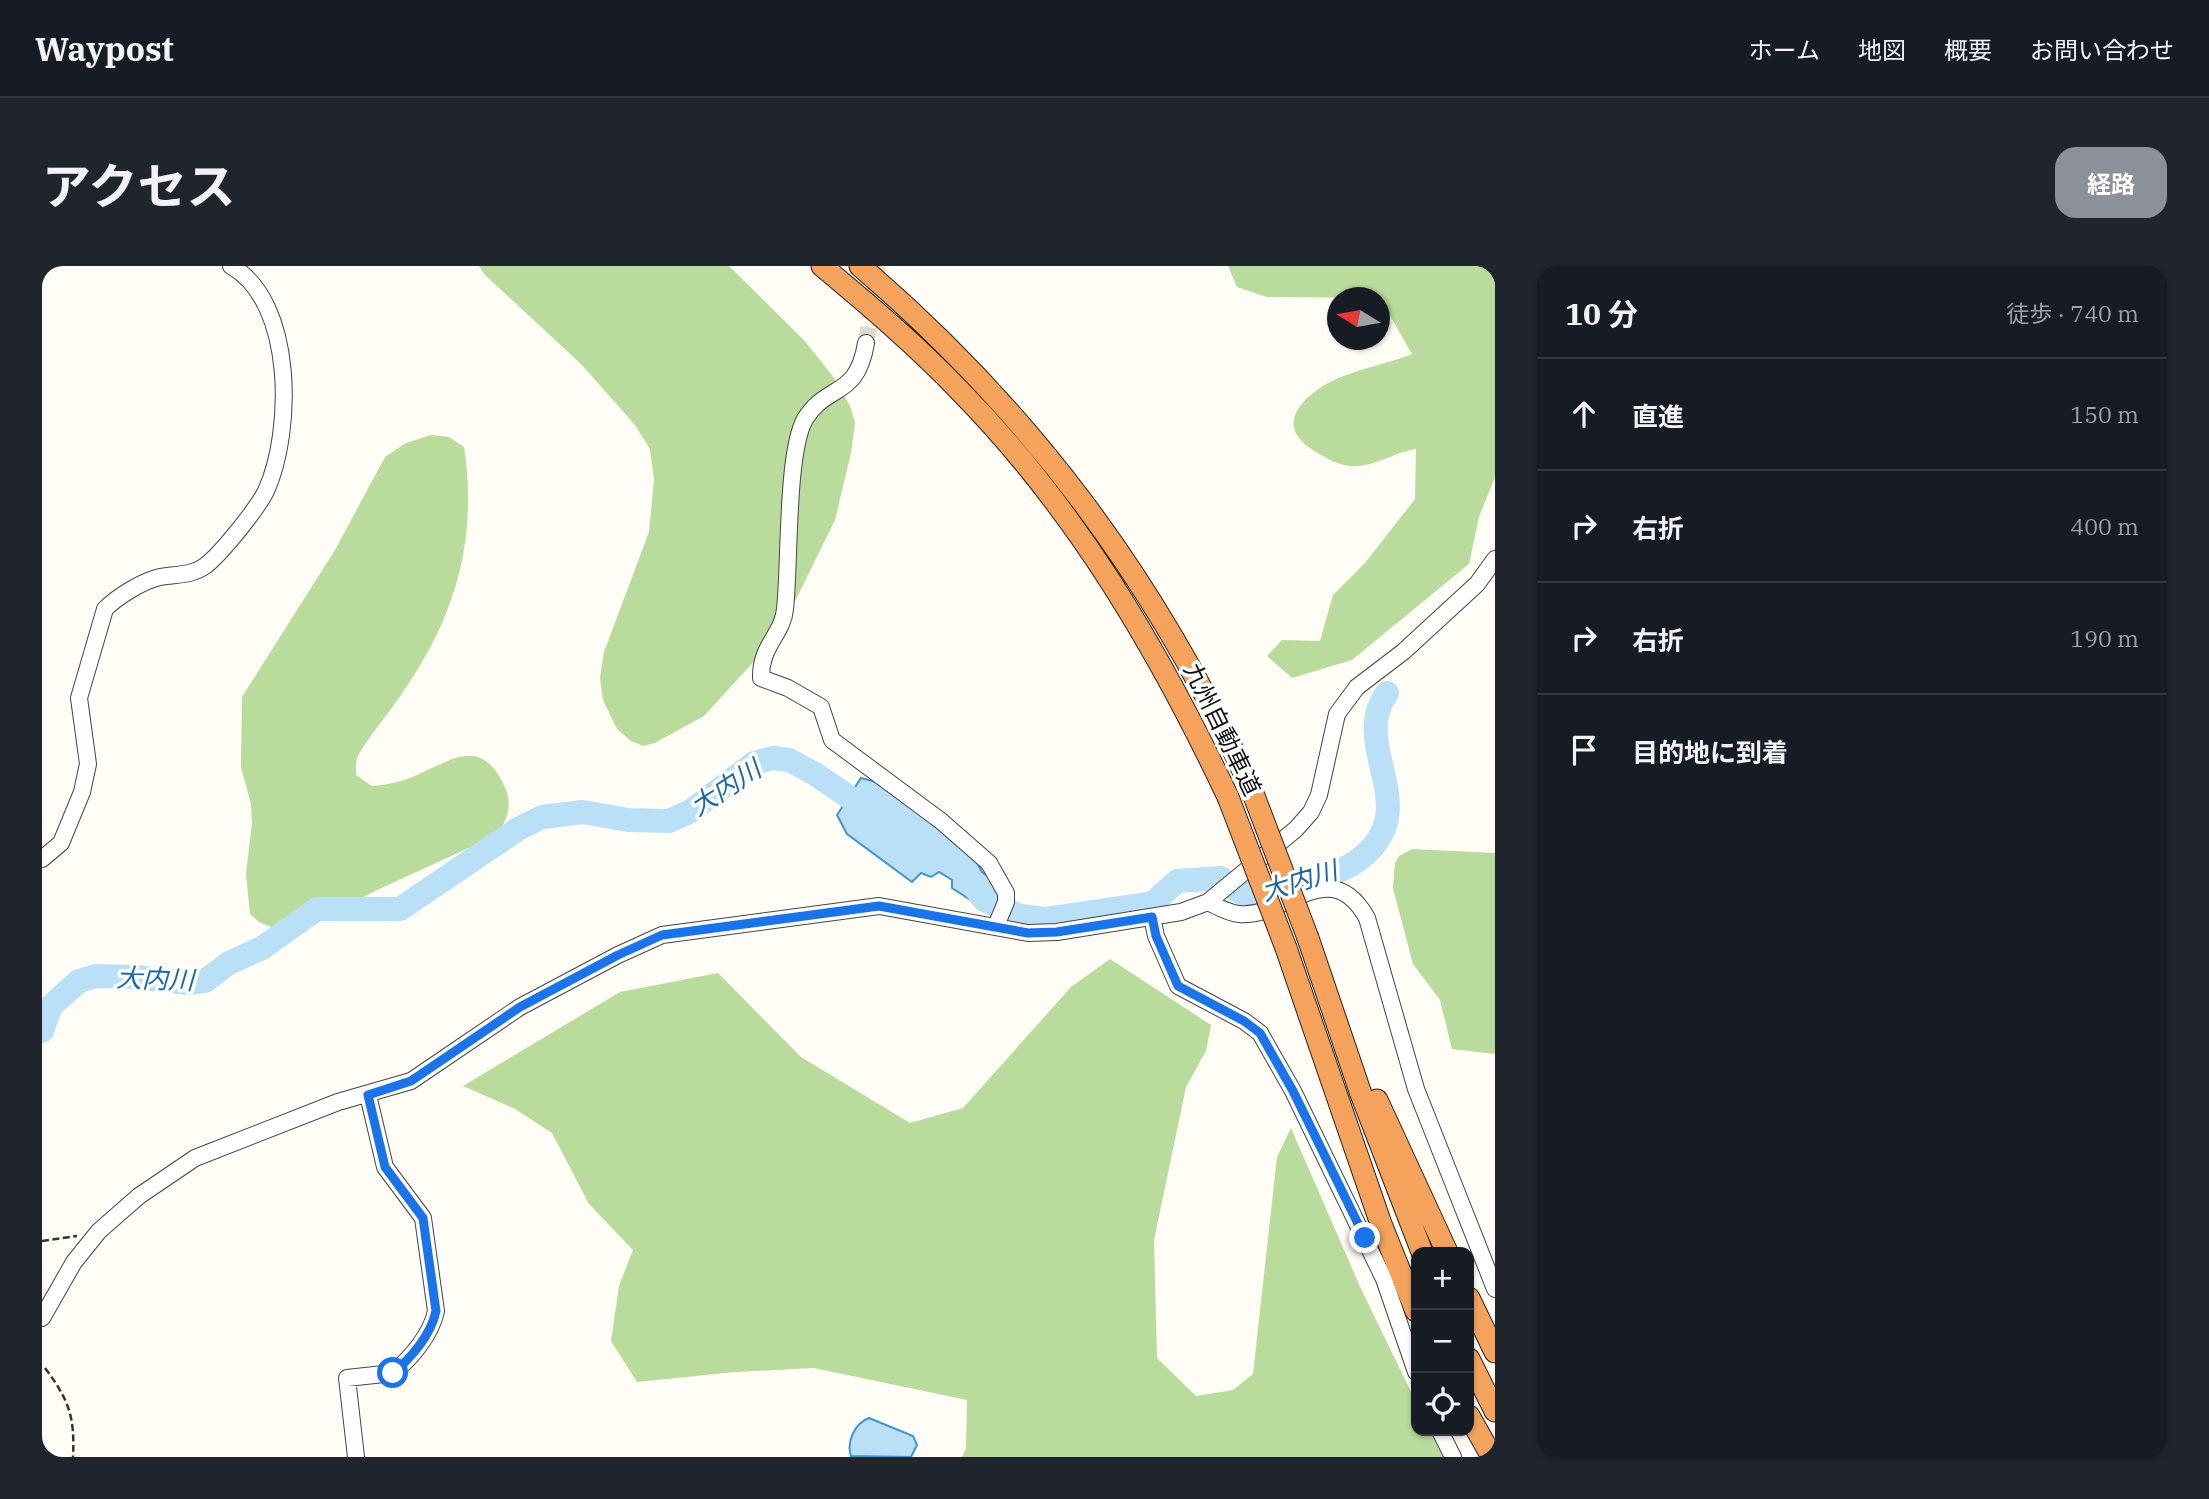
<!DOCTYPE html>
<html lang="ja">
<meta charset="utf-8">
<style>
:root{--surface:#171b24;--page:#20242c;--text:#f1f3f6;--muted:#9ea1a6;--line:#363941;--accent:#8c9099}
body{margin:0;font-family:"IBM Plex Serif","Noto Sans JP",serif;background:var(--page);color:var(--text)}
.controls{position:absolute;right:21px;bottom:21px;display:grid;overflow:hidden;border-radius:14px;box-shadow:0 2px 5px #0004}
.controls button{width:63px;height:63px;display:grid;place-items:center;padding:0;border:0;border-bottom:2px solid var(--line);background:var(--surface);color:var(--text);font:35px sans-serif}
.compass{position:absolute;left:1285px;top:21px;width:63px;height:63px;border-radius:50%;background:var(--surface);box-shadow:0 2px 5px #0004;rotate:281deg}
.stop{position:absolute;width:21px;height:21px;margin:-16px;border:5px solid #1a73e8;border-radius:50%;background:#fff}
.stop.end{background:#1a73e8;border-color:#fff;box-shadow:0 2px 7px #0008}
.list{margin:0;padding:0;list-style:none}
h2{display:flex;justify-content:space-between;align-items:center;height:91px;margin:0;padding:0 28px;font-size:30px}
h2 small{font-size:23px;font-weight:400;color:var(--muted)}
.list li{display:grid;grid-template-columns:46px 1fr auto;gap:21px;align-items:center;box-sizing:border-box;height:112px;padding:0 28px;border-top:2px solid var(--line)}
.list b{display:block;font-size:26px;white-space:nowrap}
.list em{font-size:23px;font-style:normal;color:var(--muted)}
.icon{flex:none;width:38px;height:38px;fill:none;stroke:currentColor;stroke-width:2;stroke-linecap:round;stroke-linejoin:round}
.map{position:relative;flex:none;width:1453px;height:1191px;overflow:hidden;border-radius:21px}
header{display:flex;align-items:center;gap:42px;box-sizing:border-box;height:98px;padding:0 35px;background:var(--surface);border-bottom:2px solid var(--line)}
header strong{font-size:33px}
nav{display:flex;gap:38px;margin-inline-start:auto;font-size:24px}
.intro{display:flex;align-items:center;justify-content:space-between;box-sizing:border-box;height:168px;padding:0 42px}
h1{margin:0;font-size:49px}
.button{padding:18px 32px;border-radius:21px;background:var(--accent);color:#fff;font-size:24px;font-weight:700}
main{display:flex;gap:42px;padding:0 42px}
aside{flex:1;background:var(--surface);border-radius:21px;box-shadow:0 2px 5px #0004}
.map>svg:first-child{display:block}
</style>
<header>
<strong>Waypost</strong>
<nav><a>ホーム</a><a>地図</a><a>概要</a><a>お問い合わせ</a></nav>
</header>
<div class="intro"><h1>アクセス</h1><a class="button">経路</a></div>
<main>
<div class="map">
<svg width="1453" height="1191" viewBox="0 0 1453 1191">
<rect width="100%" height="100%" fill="#fffdf5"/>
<path fill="#b9dc9c" d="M437 0H687L761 73 790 109 808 140 813 157 809 187 793 254 737 368 662 450 613 477 601 480 589 475 575 463 561 434 558 412 562 386 607 266 612 214 608 183 593 159 540 99 442 8Z
M1186 0H1453V211L1437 251 1427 298 1310 394 1250 412 1225 390 1240 374 1278 375 1291 329 1323 297 1373 233 1374 183C1352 186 1332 202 1308 200 1296 199 1284 192 1274 186 1241 166 1247 145 1275 124 1301 105 1340 100 1370 88L1346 46 1338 43V32L1225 31 1195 21Z
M389 169 407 171 422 181C436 271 414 349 363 423 349 445 330 466 317 488 313 494 314 503 314 509L330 520C346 519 363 515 377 508 413 492 439 472 462 519 471 537 466 553 455 569L335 624 255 665 236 664 217 656 208 648 204 608 210 557 209 538 199 501 200 431 293 284 343 191 364 177Z
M1370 583 1453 587V788L1410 783 1398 734 1371 698 1351 622 1353 597 1357 590Z
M1068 693 1169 759 1164 785 1144 821 1112 974 1115 1092 1154 1130 1191 1124 1211 1108 1235 891 1249 862 1319 1023 1374 1136V1165H1388L1401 1191H920L924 1182 925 1134 772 1102 693 1106 595 1116 569 1075 577 1020 591 984 547 938 510 867 473 843 421 820 578 726 676 707 759 791 868 857 921 842 1029 721Z"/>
<path fill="#b9e0f7" stroke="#3f96cf" stroke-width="2" d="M819 512 842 518 928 583 940 606 953 615 957 623 946 631 941 642 910 622V614L897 606 889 611 879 607 870 616 805 568 795 549Z
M827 1152 871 1170 875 1179 869 1191 809 1190C804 1176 813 1157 827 1152Z"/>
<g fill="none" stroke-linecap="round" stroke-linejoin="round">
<path stroke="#b9e0f7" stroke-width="24" d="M924 609 942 634 978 650 1003 653 1111 637 1135 615 1179 612C1202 635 1212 630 1241 621 1262 614 1294 609 1312 597 1389 545 1305 482 1345 427
M0 765 9 740 37 715 54 710 94 711 145 717 163 715 187 697 220 682 275 643H358L476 563 500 551 541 546 586 554 627 555 649 545 712 497 731 492 747 494 773 508 835 550"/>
<path stroke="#dbdad3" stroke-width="16" stroke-dasharray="16 8" stroke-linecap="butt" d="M824 77 836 0"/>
<g stroke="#444" stroke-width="18">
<path id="minor" d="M824 77C815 133 785 117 763 153 744 187 748 299 743 343 741 368 718 380 719 412L746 422 779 441 790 474 899 555 947 597 964 627V636L954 660
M0 593 19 577 40 526 46 498 37 432 63 343C75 331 100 315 118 311 134 308 149 310 163 300 179 288 215 243 224 225 251 166 253 36 189 0
M1166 636C1176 641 1186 647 1197 648 1243 653 1288 586 1325 652L1374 823 1453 1023
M1110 651 1114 670 1136 720 1202 755 1218 767 1251 825 1342 1013 1374 1106
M0 1052 32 996 57 965 97 930 153 892 296 836 369 815 478 741 576 689 620 669 837 640 986 667 1015 666 1139 646 1166 636 1254 563 1269 546 1277 529 1295 448 1315 421 1361 386 1435 318 1453 293
M1398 1165 1411 1191
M314 1191 305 1112 351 1107C369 1092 389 1069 394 1045L381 952 343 901 326 829"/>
</g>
<g stroke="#222" stroke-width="23">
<path id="highway" d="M780 0C828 40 875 80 918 125 1034 243 1116 383 1186 531
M818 0C990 147 1115 316 1209 522
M1266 672 1319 828 1380 986
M1244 682 1339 958 1374 1045
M1335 834 1405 986
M1427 1032 1453 1086
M1427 1093 1453 1145
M1427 1150 1450 1191"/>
</g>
<path stroke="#333" stroke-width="2.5" stroke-dasharray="7 3.5" stroke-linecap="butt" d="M0 975 35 970
M3 1102C27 1134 33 1151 31 1191"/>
<use href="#minor" stroke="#fff" stroke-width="16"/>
<use href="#highway" stroke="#f5a25d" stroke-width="21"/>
<g stroke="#222" stroke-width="23" stroke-linecap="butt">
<path id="highway-bridge" d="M1209 522 1266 672
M1186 531 1244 682"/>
</g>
<use href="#highway-bridge" stroke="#f5a25d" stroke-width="21"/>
</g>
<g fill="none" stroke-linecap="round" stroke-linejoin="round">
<path stroke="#1a73e8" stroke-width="9" d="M351 1107C369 1092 389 1069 394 1045L381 952 343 901 326 829 369 815 478 741 576 689 620 669 837 640 986 667 1015 666 1110 651 1114 670 1136 720 1202 755 1218 767 1251 825 1323 972"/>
</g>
<g text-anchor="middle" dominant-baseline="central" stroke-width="7" stroke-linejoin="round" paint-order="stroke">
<g font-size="24" fill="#111" stroke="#fff">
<text transform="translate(1181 463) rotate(64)">九州自動車道</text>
</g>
<g font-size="26" font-style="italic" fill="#1768a6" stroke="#fff">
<text transform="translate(683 521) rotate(-33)">大内川</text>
<text transform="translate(1257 614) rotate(-17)">大内川</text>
<text transform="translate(113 712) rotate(2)">大内川</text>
</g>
</g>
</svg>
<div class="controls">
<button>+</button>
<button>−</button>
<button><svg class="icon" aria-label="locate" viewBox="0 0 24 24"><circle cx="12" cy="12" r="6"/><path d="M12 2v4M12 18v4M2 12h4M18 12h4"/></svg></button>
</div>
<svg class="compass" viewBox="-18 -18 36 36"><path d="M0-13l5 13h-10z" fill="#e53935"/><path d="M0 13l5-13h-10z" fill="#9ea1a6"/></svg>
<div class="stop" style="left:351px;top:1107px"></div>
<div class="stop end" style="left:1323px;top:972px"></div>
</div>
<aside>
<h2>10 分<small>徒歩 · 740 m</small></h2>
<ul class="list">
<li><svg class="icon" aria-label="ahead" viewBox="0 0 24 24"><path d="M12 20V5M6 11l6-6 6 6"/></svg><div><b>直進</b></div><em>150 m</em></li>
<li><svg class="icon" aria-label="right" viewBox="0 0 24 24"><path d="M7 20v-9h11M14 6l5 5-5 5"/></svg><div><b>右折</b></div><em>400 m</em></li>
<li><svg class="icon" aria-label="right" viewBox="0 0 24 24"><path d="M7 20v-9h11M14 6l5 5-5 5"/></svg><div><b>右折</b></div><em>190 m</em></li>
<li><svg class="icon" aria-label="arrive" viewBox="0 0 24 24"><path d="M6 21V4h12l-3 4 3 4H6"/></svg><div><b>目的地に到着</b></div></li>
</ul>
</aside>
</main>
